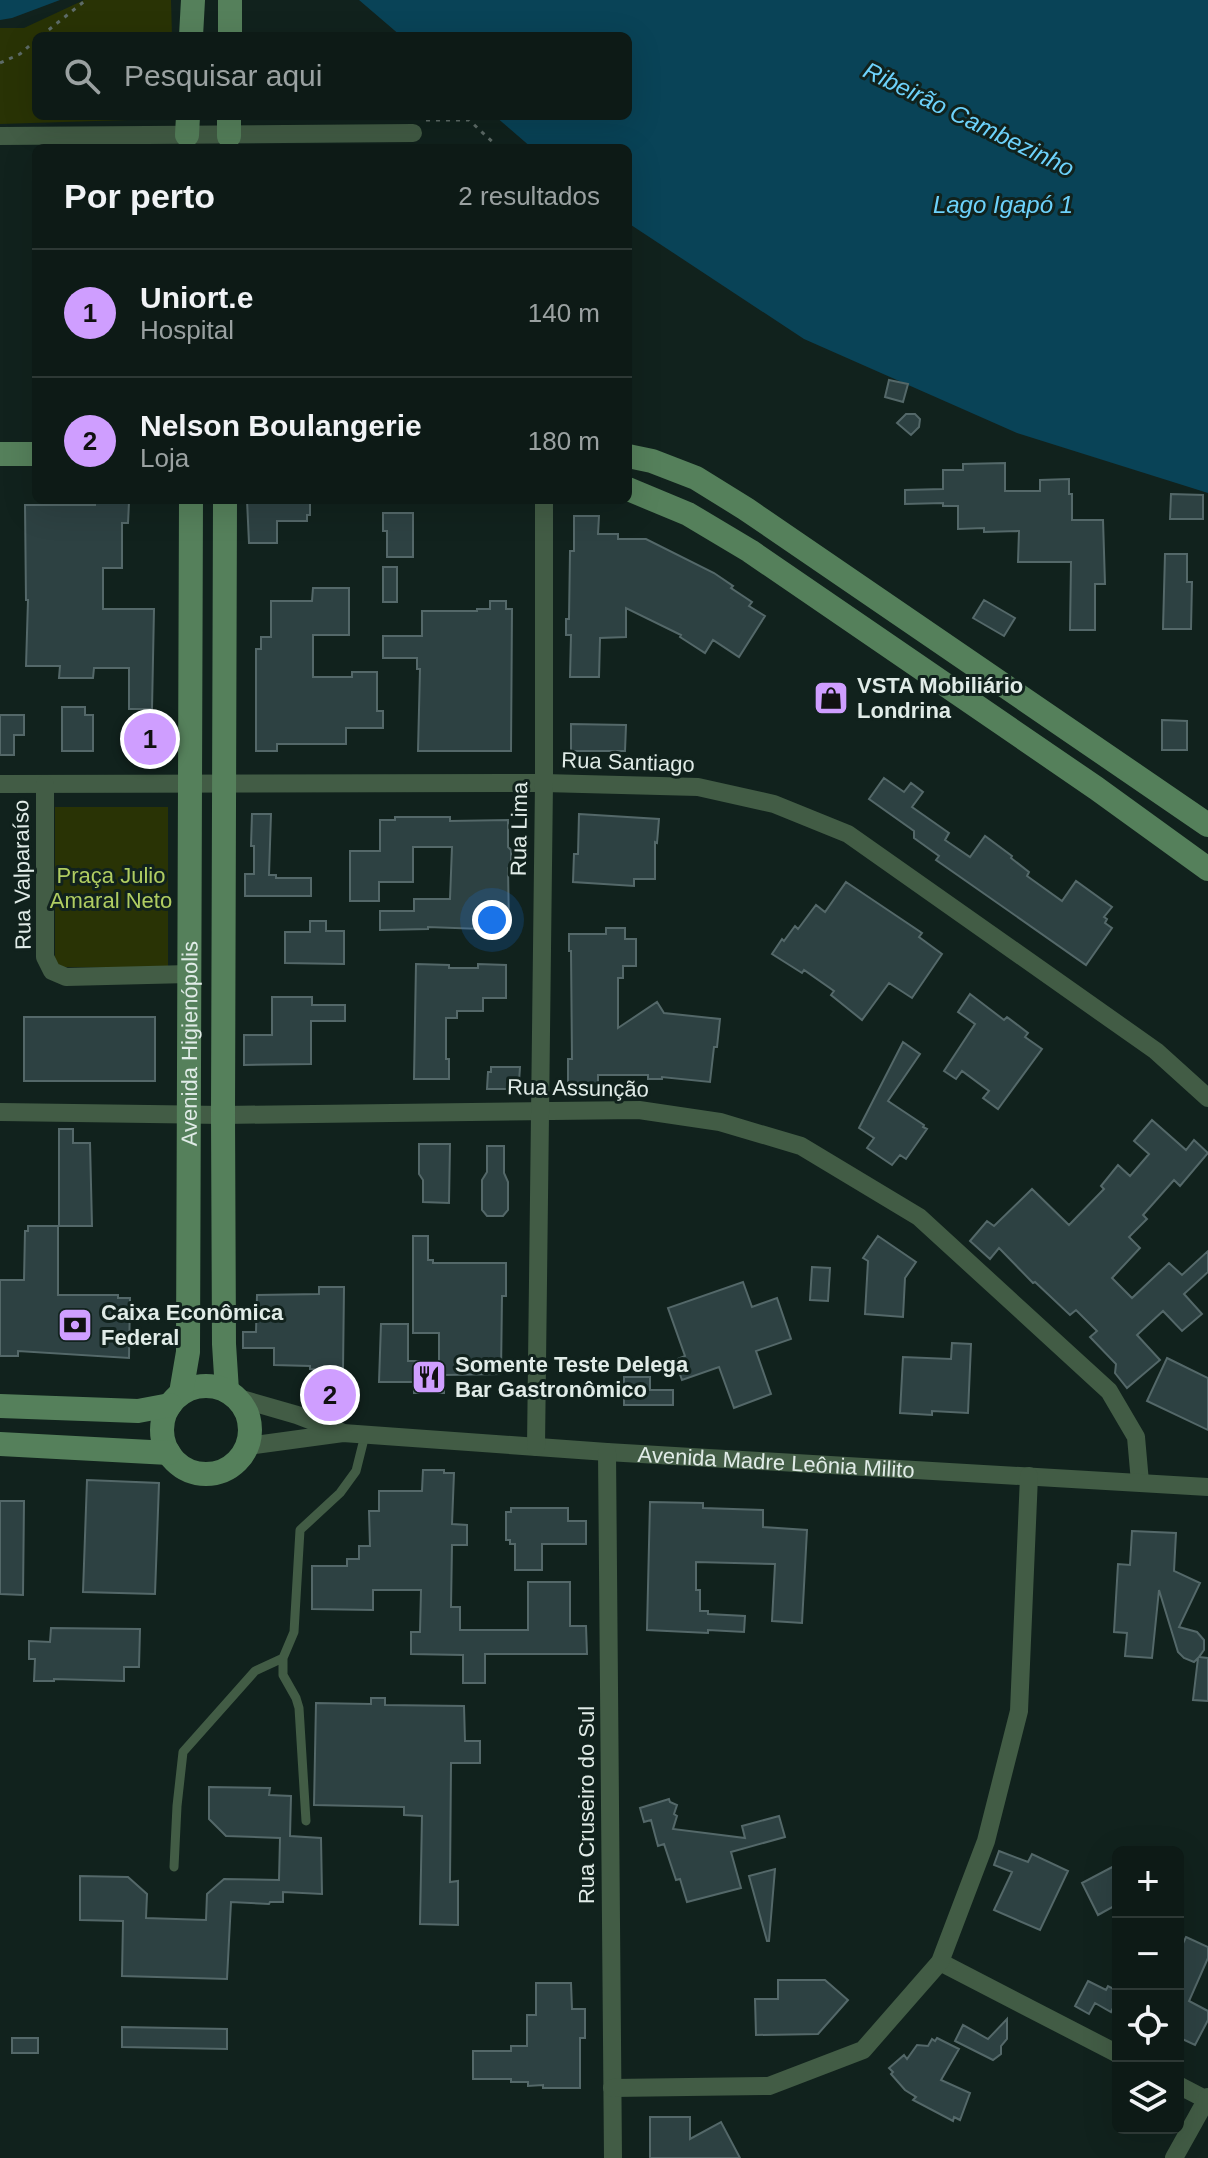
<!DOCTYPE html>
<html lang="pt">
<meta charset="utf-8">
<style>
:root{--surface:#0d1a16;--page:#1b2723;--text:#f1f3f6;--muted:#9aa1a1;--line:#2d3835;--accent:#cf9eff}
body{margin:0;font-family:Arial,sans-serif;background:var(--page);color:var(--text)}
.controls{position:absolute;right:24px;bottom:24px;display:grid;overflow:hidden;border-radius:12px;box-shadow:0 8px 32px #0002}
.controls button{width:72px;height:72px;display:grid;place-items:center;padding:0;border:0;border-bottom:2px solid var(--line);background:var(--surface);color:var(--text);font:40px sans-serif}
.you{position:absolute;left:492px;top:920px;width:28px;height:28px;margin:-20px;border:6px solid #fff;border-radius:50%;background:#1a73e8;box-shadow:0 0 0 12px #1a73e833}
.badge{display:grid;place-items:center;width:52px;height:52px;border-radius:50%;background:var(--accent);color:#111;font-size:26px;font-weight:700}
.pin{position:absolute;translate:-50% -50%;border:4px solid #fff;box-shadow:0 2px 8px #0006}
.list{margin:0;padding:0;list-style:none}
h2{display:flex;justify-content:space-between;align-items:center;height:104px;margin:0;padding:0 32px;font-size:34px}
h2 small{font-size:26px;font-weight:400;color:var(--muted)}
.list li{display:grid;grid-template-columns:52px 1fr auto;gap:24px;align-items:center;box-sizing:border-box;height:128px;padding:0 32px;border-top:2px solid var(--line)}
.list b{display:block;font-size:30px;white-space:nowrap}
.list p{margin:0;font-size:26px;white-space:nowrap;color:var(--muted)}
.list em{font-size:26px;font-style:normal;color:var(--muted)}
.icon{flex:none;width:44px;height:44px;fill:none;stroke:currentColor;stroke-width:2;stroke-linecap:round;stroke-linejoin:round}
.map{position:relative;flex:none;width:1208px;height:2158px;overflow:hidden}
.search{position:absolute;background:var(--surface);box-shadow:0 8px 32px #0002;left:32px;top:32px;width:600px;height:88px;display:flex;align-items:center;gap:20px;box-sizing:border-box;padding:0 28px;border-radius:12px;color:var(--muted);font-size:30px}
.panel{position:absolute;background:var(--surface);box-shadow:0 8px 32px #0002;left:32px;top:144px;width:600px;height:360px;border-radius:12px}
.map>svg:first-child{display:block}
</style>
<div class="map">
<svg width="1208" height="2158" viewBox="0 0 1208 2158">
<rect width="100%" height="100%" fill="#11221d"/>
<path fill="#293305" d="M84 0H171L172 36H36V116H170L161 119 0 124V28H24Z
M55 807H168V968L55 967Z"/>
<path fill="#094357" d="M0 0H60L12 18 0 20Z
M359 0H1208V493L1017 433 804 339 628 223V148H532L495 116H628V36H401Z"/>
<path fill="#2d4142" stroke="#546869" stroke-width="2" d="M889 380 908 384 903 402 885 397Z
M906 414H915L920 419 919 427 911 435 897 423Z
M1005 463V491H1040V480L1069 479V494H1072V520H1103L1105 584H1095V630H1070L1071 562H1018L1019 531 984 532V528L958 529V506H943V503L905 504V490L943 489V470H963V464Z
M1171 494 1203 495V519H1170Z
M247 500H310V515H307V521H277V543H249Z
M95 502H129L128 523H122V568H103V609H154L152 709H129V668H94L93 678H59L60 666H26L28 600H26L25 505H95Z
M383 513H413V557H387V531H383Z
M574 516H599L598 534H618V539H646L714 573 733 586 731 588 752 602 749 606 765 616 739 657 713 640 705 653 680 637 681 635 626 608V637L600 638 599 677H570L571 635H566V619H569L570 551H574Z
M1165 554H1187V582H1192L1191 629H1163Z
M383 567H397V602H383Z
M313 588H349V635H313V677H352V672H377V711H383V728H346V744H277V751H256V649H261V637H271V601H312Z
M984 600 1015 618 1004 636 973 618Z
M490 601H506V609H512L511 751H418L420 669H417V658H383V636H422V611H477V609H490Z
M62 707H85V715H93V751H62Z
M0 715H24V735H14V755H0Z
M1162 720 1187 721V750H1162Z
M571 724 626 725 625 751H571Z
M884 778 904 792 911 783 923 792 912 807 949 833 945 840 970 857 985 836 1012 856 1011 858 1029 872 1027 876 1062 901 1076 881 1112 907 1104 917 1107 919 1105 923 1112 928 1086 965 936 860 939 856 914 838V831L869 799Z
M252 814H271L269 875H276V878H311V896H245V874H254V846H251Z
M579 814 659 819 657 843 655 842V879H634V886L573 882 574 854H578Z
M395 817H450V821L508 820V847L511 850V864L508 868 509 930 428 927V929L380 930V911H414V899H450L452 847H413V882H379V901H350V851H380V820H395Z
M846 882 922 933 919 937 942 954 912 998 889 983 862 1020 831 995 834 991 804 970 802 973 772 954 782 939 784 941 795 926 798 929 816 905 825 912Z
M310 921H326V931H344V964L285 963V932H310Z
M606 928H625V939H636V966H623V978H618V1028L657 1002 664 1013 720 1019 717 1047H714L710 1082 662 1077V1079H648V1075H598V1083H568V1059H572L571 951H569V934H606Z
M416 964 449 965V968H478V964L506 965V998H483V1011H457V1018H446V1059H449V1079H414Z
M970 994 1004 1020 1007 1017 1028 1033 1025 1037 1042 1049 998 1109 983 1098 989 1091 962 1071 956 1079 944 1071 975 1024 958 1012Z
M272 997H312V1005H345V1021H311V1064L244 1065V1035H272Z
M24 1017H155V1081H24Z
M903 1042 920 1054 888 1101 924 1125 923 1127 927 1129 906 1159 900 1155 892 1165 867 1148 874 1138 859 1128Z
M491 1067H520L519 1082 511 1089H487L488 1072H491Z
M1152 1120 1186 1150 1194 1140 1208 1153 1180 1186 1174 1180 1143 1215 1147 1219 1129 1237 1140 1248 1112 1278 1132 1298 1169 1263 1182 1275 1208 1251V1272L1184 1294 1202 1314 1182 1331 1163 1311 1137 1335 1160 1360 1127 1388 1115 1373 1116 1364 1090 1337 1097 1331 1076 1310 1070 1315 1035 1282 1033 1283 999 1248 990 1259 970 1241 987 1221 994 1226 1032 1189 1069 1225 1104 1189 1101 1186 1118 1165 1130 1176 1149 1154 1134 1141Z
M59 1129H73V1143H90L92 1226H59Z
M419 1144H450L449 1203 423 1202V1180L419 1174Z
M487 1146H504V1173L508 1182V1210L503 1216H487L482 1210V1180L487 1172Z
M28 1226H58V1295H118V1298H130L129 1358 18 1351V1356H0V1280H24L25 1231H28Z
M413 1236H428V1260H433V1263H506V1296H502L501 1374 444 1375V1393H414V1382H379L381 1324H408V1361H439V1333H413Z
M878 1236 916 1262 905 1278 903 1317 865 1314 868 1261 863 1258Z
M812 1267 830 1268 828 1301 810 1300Z
M743 1282 752 1307 777 1298 791 1339 756 1351 771 1394 734 1408 719 1367 682 1380 675 1360 685 1356 668 1308Z
M319 1287H344L343 1370 310 1369V1366L274 1365V1348H243V1332H256L257 1295 319 1294Z
M952 1343 971 1344 968 1413 932 1411V1415L900 1413 903 1357 951 1359Z
M1167 1358 1208 1378V1430L1147 1401Z
M624 1377H650V1390H673V1405H624Z
M423 1470H444V1473H454L452 1524 467 1525V1545H452L451 1607H460V1630H528V1582H570V1626H586L587 1654H485V1683H463V1655L411 1654V1632H420L421 1590H373V1610L312 1609V1566H347V1559H359V1546H370L369 1511H379V1491H422Z
M87 1480 159 1483 155 1594 83 1592Z
M0 1501H24L23 1595 0 1594Z
M650 1502 703 1503V1508L763 1510V1527L807 1530 802 1623 772 1621 775 1564 696 1562V1590H700V1611H708V1614L745 1616 744 1632 708 1630V1633L647 1630Z
M511 1508H568V1521H586V1544H542V1570H515V1544H510V1540H506V1512H511Z
M1132 1531 1176 1533 1174 1571 1200 1583 1179 1627 1197 1632 1204 1640V1650L1199 1657 1208 1658V1701L1193 1700 1198 1658 1194 1662 1184 1658 1178 1652 1159 1590 1152 1658 1125 1656 1127 1633 1114 1632 1118 1564 1130 1565Z
M51 1628 140 1629 139 1667H124V1681L54 1679V1681H34L35 1659H29V1641L50 1642Z
M371 1698H385V1705L464 1706 465 1741H480V1763H451L450 1882 458 1881V1925L420 1924 422 1816 404 1815V1807L314 1805 316 1703 371 1704Z
M209 1787 270 1788 269 1795 291 1796 290 1836 321 1838 322 1894 283 1892V1902H270L269 1904 231 1902 227 1979 122 1976 123 1921 80 1920V1876L128 1877 147 1894 146 1918 206 1920 207 1894 224 1879 279 1880 280 1838 226 1836 209 1819Z
M669 1799 670 1802 677 1805 674 1814 677 1816 673 1829 745 1838 742 1826 779 1816 785 1837 731 1852 741 1888 687 1902 680 1879 676 1880 664 1844 658 1846 651 1820 644 1822 640 1808Z
M999 1851 1028 1862 1032 1854 1068 1871 1040 1930 994 1910 1012 1872 994 1865Z
M1118 1864V1904L1098 1915 1082 1883Z
M775 1869 769 1941H767L749 1876Z
M1186 1937 1208 1947V1958L1189 2001 1208 2011V2020L1195 2045 1178 2037V1954Z
M778 1980H825L848 2000 818 2034 756 2035 755 1999H778Z
M1088 1981 1106 1990 1108 1986 1118 1991V1998L1111 2012 1095 2003 1089 2014 1075 2006Z
M536 1983H571L572 2009H585V2038H580V2088H543V2085L528 2086V2082H511V2079H473V2051H511V2046H527V2015H536Z
M1007 2019V2039L1001 2046V2054L993 2060 955 2041 963 2025 988 2039Z
M122 2027 227 2029V2049L122 2047Z
M12 2038H38V2053H12Z
M937 2038 959 2049 941 2080 970 2093 960 2120 954 2117 953 2121 913 2100 916 2097 905 2090 891 2074 893 2072 889 2068 904 2055 907 2059 917 2045 928 2046 932 2039 935 2041Z
M650 2117H690V2139L721 2122 740 2158H650Z"/>
<g fill="none" stroke-linecap="round" stroke-linejoin="round">
<path stroke="#5d6b67" stroke-width="3" stroke-dasharray="4 6" stroke-linecap="butt" d="M41 36 86 0
M0 63 20 54 36 40
M426 120H469L499 148"/>
<path stroke="#425c45" stroke-width="9" d="M306 1821 299 1708 296 1698 283 1675V1658L294 1632 300 1530 340 1493 356 1471 365 1435
M174 1867 177 1806 183 1752 255 1671 283 1658"/>
<g stroke="#425c45" stroke-width="18">
<path d="M0 136 413 133"/>
<path d="M0 784 544 783 698 787 774 804 848 834 1156 1051 1208 1098"/>
<path d="M45 784V957L52 971 66 977 189 974"/>
<path d="M0 1112 223 1115 639 1110 720 1122 801 1146 919 1217 1109 1391 1136 1437 1140 1482"/>
<path d="M238 1398 297 1415 341 1432"/>
<path id="s1" d="M248 1446 343 1433 607 1452 1208 1487"/>
<path d="M536 1447 544 783V500"/>
<path d="M607 1452 613 2158"/>
<path d="M940 1962 1118 2054"/>
<path d="M1178 2085 1207 2100"/>
<path d="M612 2088 769 2086 863 2050 940 1962 986 1841 1019 1711 1029 1476"/>
<path d="M1174 2158 1208 2097"/>
</g>
<g stroke="#55805b" stroke-width="24">
<path d="M191 36 193 0"/>
<path d="M230 36V0"/>
<path d="M0 454H36"/>
<path d="M628 456 652 461 696 478 746 509 1208 825"/>
<path d="M628 489 688 514 750 551 1096 788 1208 869"/>
<path d="M225 500 223 1115 224 1344 227 1391"/>
<circle cx="206" cy="1430" r="44"/>
<path id="s2" d="M181 1393 188 1352 191 500"/>
<path d="M0 1406 138 1411 170 1405"/>
<path d="M0 1444 169 1453"/>
</g>
<path stroke="#55805b" stroke-width="24" d="M187 135 188 116
M229 136V116"/>
</g>
<defs>
<g id="shop-square" transform="scale(1.8)"><rect x="-9" y="-9" width="18" height="18" rx="4" fill="#cf9eff" stroke="#11221d"/><path d="M-5-2.5h2.3a2.7 3.5 0 0 1 5.4 0H5L5.5 6h-11ZM-1.5-2.5h3a1.5 2.3 0 0 0-3 0Z" fill="#111"/></g>
<g id="bank-square" transform="scale(1.8)"><rect x="-9" y="-9" width="18" height="18" rx="4" fill="#cf9eff" stroke="#11221d"/><path d="M-6-4H6V4H-6ZM0-2.3a2.3 2.3 0 1 0 0 4.6a2.3 2.3 0 1 0 0-4.6Z" fill="#111"/></g>
<g id="restaurant-square" transform="scale(1.8)"><rect x="-9" y="-9" width="18" height="18" rx="4" fill="#cf9eff" stroke="#11221d"/><path d="M-5-6h1v4h1v-4h1v4h1v-4h1v5L-1.5 .5V6h-2V.5L-5-1ZM5-6V6H3V1.5H1.5Q1.5-4 5-6Z" fill="#111"/></g>
</defs>
<g fill-rule="evenodd">
<use href="#shop-square" x="831" y="698"/>
<use href="#bank-square" x="75" y="1325"/>
<use href="#restaurant-square" x="429" y="1377"/>
</g>
<g text-anchor="middle" dominant-baseline="central" stroke-width="6" stroke-linejoin="round" paint-order="stroke">
<g font-size="22" font-weight="bold" fill="#e0ebe7" stroke="#11221d" text-anchor="start">
<text x="857" y="685">VSTA Mobiliário<tspan x="857" dy="25">Londrina</tspan></text>
<text x="101" y="1312">Caixa Econômica<tspan x="101" dy="25">Federal</tspan></text>
<text x="455" y="1364">Somente Teste Delega<tspan x="455" dy="25">Bar Gastronômico</tspan></text>
</g>
<g font-size="22" fill="#e0ebe7" stroke="#11221d">
<text transform="translate(628 762) rotate(2)">Rua Santiago</text>
<text transform="translate(519 829) rotate(-89)">Rua Lima</text>
<text transform="translate(22 875) rotate(-91)">Rua Valparaíso</text>
<text stroke="none"><textPath href="#s2" startOffset="350">Avenida Higienópolis</textPath></text>
<text transform="translate(578 1088) rotate(1)">Rua Assunção</text>
<text stroke="none"><textPath href="#s1" startOffset="530">Avenida Madre Leônia Milito</textPath></text>
<text transform="translate(586 1805) rotate(-90)">Rua Cruseiro do Sul</text>
</g>
<g font-size="22" fill="#b0cd61" stroke="#11221d">
<text x="111" y="875">Praça Julio<tspan x="111" dy="25">Amaral Neto</tspan></text>
</g>
<g font-size="24" font-style="italic" fill="#6dd2fb" stroke="#11221d">
<text transform="translate(969 119) rotate(26)">Ribeirão Cambezinho</text>
<text x="1003" y="204">Lago Igapó 1</text>
</g>
</g>
</svg>
<div class="controls">
<button>+</button>
<button>−</button>
<button><svg class="icon" aria-label="locate" viewBox="0 0 24 24"><circle cx="12" cy="12" r="6"/><path d="M12 2v4M12 18v4M2 12h4M18 12h4"/></svg></button>
<button><svg class="icon" aria-label="layers" viewBox="0 0 24 24"><path d="M12 4l9 5-9 5-9-5zM3 14l9 5 9-5"/></svg></button>
</div>
<div class="you"></div>
<div class="pin badge" style="left:150px;top:739px">1</div>
<div class="pin badge" style="left:330px;top:1395px">2</div>
<div class="search"><svg class="icon" aria-label="search" viewBox="0 0 24 24"><circle cx="10" cy="10" r="6"/><path d="M15 15l6 6"/></svg>Pesquisar aqui</div>
<section class="panel">
<h2>Por perto<small>2 resultados</small></h2>
<ul class="list">
<li><span class="badge">1</span><div><b>Uniort.e</b><p>Hospital</p></div><em>140 m</em></li>
<li><span class="badge">2</span><div><b>Nelson Boulangerie</b><p>Loja</p></div><em>180 m</em></li>
</ul>
</section>
</div>
